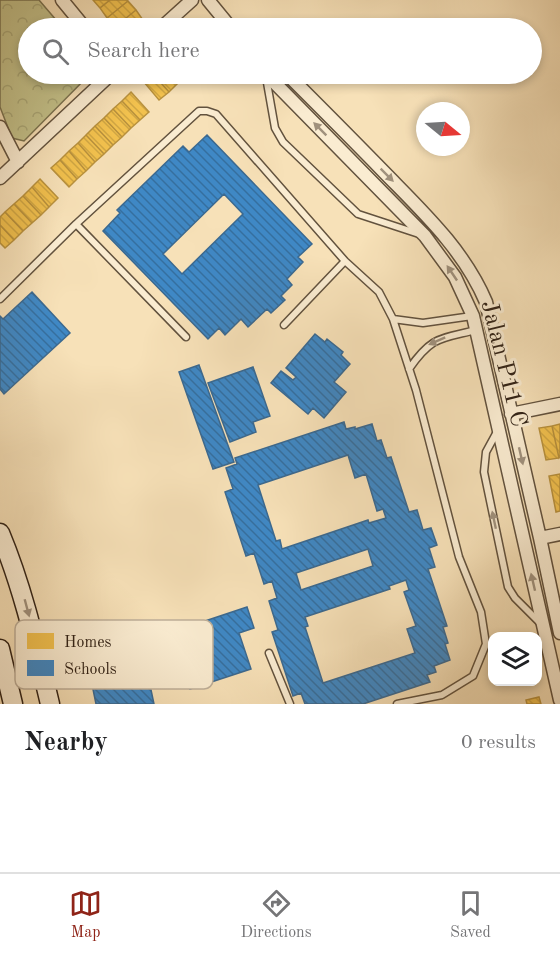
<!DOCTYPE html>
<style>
:root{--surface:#fff;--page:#f6f6f6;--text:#202124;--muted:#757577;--line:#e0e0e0;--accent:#8f2418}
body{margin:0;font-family:"Old Standard TT",serif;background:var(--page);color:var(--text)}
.controls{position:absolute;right:18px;bottom:18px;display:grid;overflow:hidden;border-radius:12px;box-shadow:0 3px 9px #0003}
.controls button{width:54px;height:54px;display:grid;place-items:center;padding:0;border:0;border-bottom:2px solid var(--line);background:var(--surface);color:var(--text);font:30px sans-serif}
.compass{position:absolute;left:416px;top:102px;width:54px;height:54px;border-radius:50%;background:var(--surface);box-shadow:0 3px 9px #0003;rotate:108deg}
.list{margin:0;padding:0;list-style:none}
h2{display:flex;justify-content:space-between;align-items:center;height:78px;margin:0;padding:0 24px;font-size:26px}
h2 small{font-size:20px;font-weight:400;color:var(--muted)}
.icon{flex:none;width:33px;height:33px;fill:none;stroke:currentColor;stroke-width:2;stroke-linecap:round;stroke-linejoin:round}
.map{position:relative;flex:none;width:560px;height:704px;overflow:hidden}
.search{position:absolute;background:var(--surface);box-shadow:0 3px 9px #0003;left:18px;right:18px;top:18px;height:66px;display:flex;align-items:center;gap:15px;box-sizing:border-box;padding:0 21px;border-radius:33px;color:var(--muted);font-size:22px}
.sheet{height:168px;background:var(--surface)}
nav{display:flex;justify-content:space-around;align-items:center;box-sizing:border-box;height:84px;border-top:2px solid var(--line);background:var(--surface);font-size:16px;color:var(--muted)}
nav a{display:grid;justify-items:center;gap:3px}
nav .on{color:var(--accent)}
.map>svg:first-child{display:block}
</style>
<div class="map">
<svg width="560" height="704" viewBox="0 0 560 704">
<defs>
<pattern id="forest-crowns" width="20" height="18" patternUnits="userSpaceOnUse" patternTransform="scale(1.5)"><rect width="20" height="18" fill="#c3c18a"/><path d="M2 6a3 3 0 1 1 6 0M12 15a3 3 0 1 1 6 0" fill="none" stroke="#a8a676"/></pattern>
<pattern id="homes-back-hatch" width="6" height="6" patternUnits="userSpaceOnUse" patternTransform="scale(1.5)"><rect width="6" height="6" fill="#f2c14e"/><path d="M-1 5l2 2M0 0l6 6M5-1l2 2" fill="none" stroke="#d0a643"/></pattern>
<pattern id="schools-back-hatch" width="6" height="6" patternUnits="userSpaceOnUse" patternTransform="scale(1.5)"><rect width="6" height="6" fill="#3f88c5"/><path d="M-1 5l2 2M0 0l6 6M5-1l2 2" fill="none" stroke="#356f9f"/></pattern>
</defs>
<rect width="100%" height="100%" fill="#f7e1b8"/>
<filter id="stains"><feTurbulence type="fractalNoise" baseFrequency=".00333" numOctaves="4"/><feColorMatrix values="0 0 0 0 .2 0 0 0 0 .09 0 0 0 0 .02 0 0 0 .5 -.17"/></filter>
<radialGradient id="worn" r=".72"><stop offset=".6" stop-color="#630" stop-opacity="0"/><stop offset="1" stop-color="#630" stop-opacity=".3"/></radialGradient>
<path fill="url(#forest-crowns)" stroke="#7a7250" stroke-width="1.5" d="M0 0H39L63 28H28V74H90L24 141 12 138 0 107Z"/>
<path fill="url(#homes-back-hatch)" stroke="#b8913d" stroke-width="1.5" d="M93 0H110L100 8Z
M110 0H127L128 1 107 18 100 8Z
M128 1 136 10 115 27 107 18Z
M136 10 143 20 133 28H116L115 27Z
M153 74 169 92 159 100 143 81Z
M153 74H169L178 83 169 92Z
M169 74H186L187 75 178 83Z
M131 92 149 112 140 120 122 101Z
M122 101 140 120 131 128 113 109Z
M113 109 131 128 122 137 104 118Z
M104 118 122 137 113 145 95 126Z
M95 126 113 145 104 154 86 135Z
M86 135 104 154 95 162 78 143Z
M78 143 95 162 86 171 69 151Z
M69 151 86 171 77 179 60 160Z
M60 160 77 179 69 187 51 168Z
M40 179 58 198 49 207 32 187Z
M32 187 49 207 41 215 23 196Z
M23 196 41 215 32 223 14 204Z
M14 204 32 223 23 231 5 212Z
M5 212 23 231 14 240 0 225V217Z
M0 225 14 240 5 248 0 243Z
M560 424V457L559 458 552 426Z
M552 426 559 458 546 460 539 428Z
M560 474V511L556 512 549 476Z
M539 697 541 704H527L526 700Z"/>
<path fill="url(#schools-back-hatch)" stroke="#3b6990" stroke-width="1.5" fill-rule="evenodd" d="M207 135 312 244 298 257 303 262 287 279 292 285 281 296 285 300 271 313 267 309 248 327 241 319 225 335 219 328 208 339 103 231 120 213 117 210 183 146 189 152ZM224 194 243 214 182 274 163 254Z
M32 292 70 333 4 394 0 389V316L3 319Z
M315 334 325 342 327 339 343 352 341 355 350 364 334 382 346 392 324 418 313 408 308 414 271 383 281 371 293 380 296 377 286 368Z
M199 365 234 462 213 469 179 372Z
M253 367 270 416 253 422 256 432 230 442 208 383Z
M344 422 346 429 355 427V429L372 424 377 441 381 440 387 458 391 457 409 512 417 510 423 530 431 528 437 545 429 548 435 567 428 569 447 626 443 627 448 643 445 644 450 660 434 666 436 672 427 675 430 682 363 704H305L301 693 293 696 272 632 278 630 269 601 277 598 272 581 264 584 254 553 246 556 225 492 233 489 226 468 237 464 235 458ZM348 455 355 478 366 474 377 511 383 509 386 518 369 523 368 520 282 549 280 540 276 541 258 485ZM368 549 373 566 301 590 296 573ZM406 580 409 590 404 592 416 626 407 629 415 653 323 683 305 627 308 626 305 617 390 589 389 586Z
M247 607 254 628 239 633 251 669 190 689 172 632Z
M139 633 154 704H96L84 645Z"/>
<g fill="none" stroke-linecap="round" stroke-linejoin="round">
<g stroke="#62523e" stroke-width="9">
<path id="lane" d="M266 77 275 128 283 142 358 214 419 234
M76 224 186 337
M0 299 76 224 199 111H207L216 114 345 261 379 292 393 319 416 390 459 557 481 612 486 644 473 676 442 695 397 704
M393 319 423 323 472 316
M284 325 345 261
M409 369C432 336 440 339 476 330
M498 430 486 452 484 472 508 587 515 598 540 623
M269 653 290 704"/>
</g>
<g stroke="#62523e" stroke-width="15">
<path id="street" d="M62 0 85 28
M208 0 231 28
M161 28 192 0
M266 74 425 236 455 277 473 316 560 700
M287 74C319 106 352 139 384 172 423 212 464 250 486 302L540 538 560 633
M0 127 18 162
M0 178 111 74
M511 414 560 404
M540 538 560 534"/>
</g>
<g stroke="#312216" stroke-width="21">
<path id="secondary" d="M0 533C23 588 36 646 50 704
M0 649 13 704"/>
</g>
<use href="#lane" stroke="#faecd1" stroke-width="6"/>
<use href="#street" stroke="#faecd1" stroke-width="12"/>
<use href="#secondary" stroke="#faecd1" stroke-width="18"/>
</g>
<defs><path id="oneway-solid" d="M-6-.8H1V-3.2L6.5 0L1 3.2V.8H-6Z" transform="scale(1.5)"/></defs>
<g fill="#a0917d">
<use href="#oneway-solid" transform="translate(320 129) rotate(-135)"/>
<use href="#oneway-solid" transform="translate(387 175) rotate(45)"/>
<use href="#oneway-solid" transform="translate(452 273) rotate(-124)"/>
<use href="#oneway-solid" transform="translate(437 341) rotate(156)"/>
<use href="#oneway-solid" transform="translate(521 456) rotate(77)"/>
<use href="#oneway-solid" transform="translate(494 520) rotate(-102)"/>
<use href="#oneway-solid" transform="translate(533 582) rotate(-103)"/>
<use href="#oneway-solid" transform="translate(27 608) rotate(75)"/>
</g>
<g text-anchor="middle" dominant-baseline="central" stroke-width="6" stroke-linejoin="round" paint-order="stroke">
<g font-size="24" fill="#312216" stroke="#faecd1">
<text transform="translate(503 364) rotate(76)">Jalan P11 C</text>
</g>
</g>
<rect x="15" y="620" width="198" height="69" rx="9" fill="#faecd1" stroke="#beaf99" stroke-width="1.5"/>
<rect x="27" y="633" width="27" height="16" fill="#f2c14e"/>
<rect x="27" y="660" width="27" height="16" fill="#3f88c5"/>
<g font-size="16" fill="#312216">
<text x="64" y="647">Homes</text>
<text x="64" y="674">Schools</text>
</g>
<rect width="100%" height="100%" filter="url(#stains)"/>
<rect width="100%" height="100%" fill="url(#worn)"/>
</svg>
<div class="controls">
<button><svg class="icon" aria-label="layers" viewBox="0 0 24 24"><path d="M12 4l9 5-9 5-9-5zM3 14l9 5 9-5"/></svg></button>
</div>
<svg class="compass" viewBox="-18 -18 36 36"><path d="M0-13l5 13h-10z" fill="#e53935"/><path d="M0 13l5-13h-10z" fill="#757577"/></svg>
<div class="search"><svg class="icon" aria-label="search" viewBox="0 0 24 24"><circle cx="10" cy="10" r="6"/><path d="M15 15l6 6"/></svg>Search here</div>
</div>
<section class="sheet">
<h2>Nearby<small>0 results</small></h2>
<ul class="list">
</ul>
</section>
<nav>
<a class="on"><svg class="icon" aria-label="map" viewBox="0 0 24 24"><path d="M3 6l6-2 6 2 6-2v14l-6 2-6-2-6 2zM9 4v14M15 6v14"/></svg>Map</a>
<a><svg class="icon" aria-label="directions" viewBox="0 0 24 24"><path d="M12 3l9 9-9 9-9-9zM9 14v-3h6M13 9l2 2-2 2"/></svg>Directions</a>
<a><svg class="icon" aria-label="saved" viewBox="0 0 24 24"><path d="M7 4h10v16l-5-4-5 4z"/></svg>Saved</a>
</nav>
